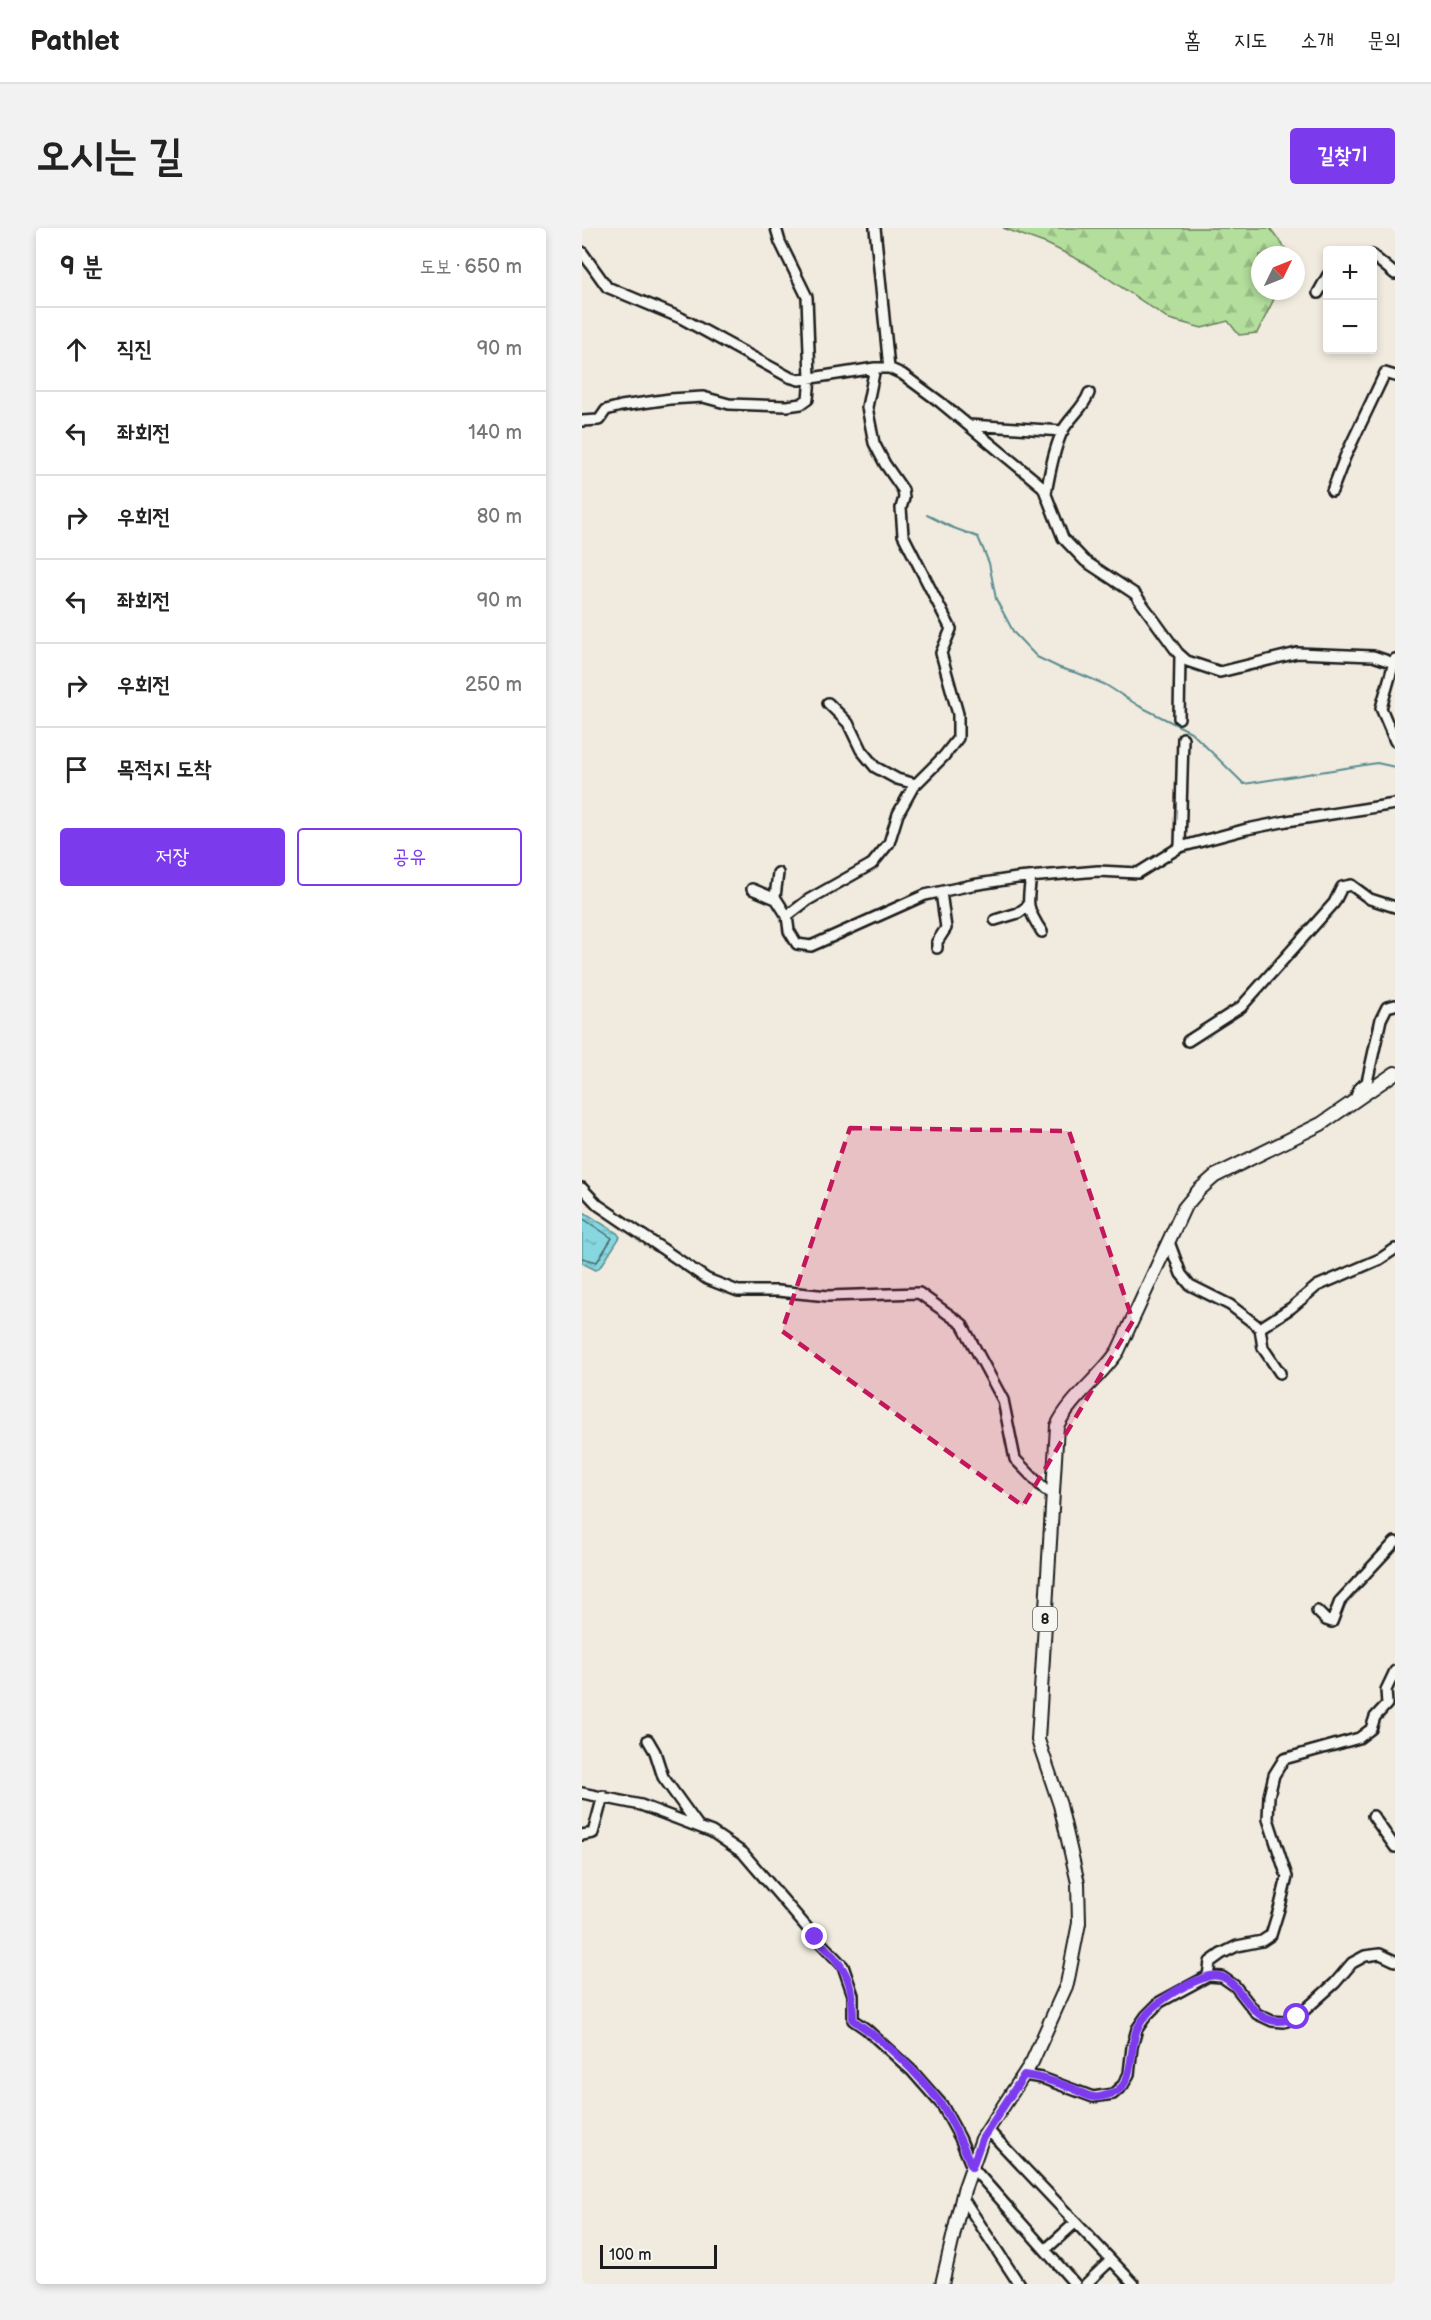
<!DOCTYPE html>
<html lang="ko">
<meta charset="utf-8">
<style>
:root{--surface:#fff;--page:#f2f2f2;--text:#222;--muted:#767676;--line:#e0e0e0;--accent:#7c3aed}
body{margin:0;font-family:"Balsamiq Sans","Poor Story",sans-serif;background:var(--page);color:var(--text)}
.controls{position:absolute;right:18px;top:18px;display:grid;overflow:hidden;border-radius:6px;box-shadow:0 3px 9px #0003}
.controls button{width:54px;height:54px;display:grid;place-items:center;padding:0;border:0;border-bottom:2px solid var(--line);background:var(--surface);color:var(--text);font:30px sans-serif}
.compass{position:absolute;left:669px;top:18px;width:54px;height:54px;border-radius:50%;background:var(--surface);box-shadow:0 3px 9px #0003;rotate:47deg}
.scale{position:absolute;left:18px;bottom:15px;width:117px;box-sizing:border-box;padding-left:6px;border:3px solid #1c1c1c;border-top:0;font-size:16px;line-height:21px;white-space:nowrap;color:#1c1c1c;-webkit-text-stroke:4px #f6f6f2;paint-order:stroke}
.stop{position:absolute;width:18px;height:18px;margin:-14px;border:4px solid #7c3aed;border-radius:50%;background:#fff}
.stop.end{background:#7c3aed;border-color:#fff;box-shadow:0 2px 6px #0008}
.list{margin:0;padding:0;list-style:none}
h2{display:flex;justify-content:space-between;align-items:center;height:78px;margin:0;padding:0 24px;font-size:26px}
h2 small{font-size:20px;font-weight:400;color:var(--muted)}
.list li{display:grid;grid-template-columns:39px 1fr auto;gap:18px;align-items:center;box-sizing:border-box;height:84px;padding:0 24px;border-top:2px solid var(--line)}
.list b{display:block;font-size:22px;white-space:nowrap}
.list em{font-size:20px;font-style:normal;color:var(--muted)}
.actions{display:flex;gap:12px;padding:18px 24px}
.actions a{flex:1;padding:14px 0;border:2px solid var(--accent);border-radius:6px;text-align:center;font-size:21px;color:var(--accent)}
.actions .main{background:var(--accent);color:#fff}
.icon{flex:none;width:33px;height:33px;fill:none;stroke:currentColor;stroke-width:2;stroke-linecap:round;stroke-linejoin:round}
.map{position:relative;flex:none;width:813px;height:2056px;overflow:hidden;border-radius:6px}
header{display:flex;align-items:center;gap:36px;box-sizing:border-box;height:84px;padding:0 30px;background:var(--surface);border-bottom:2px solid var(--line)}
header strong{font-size:28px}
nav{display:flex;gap:33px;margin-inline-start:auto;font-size:21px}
.intro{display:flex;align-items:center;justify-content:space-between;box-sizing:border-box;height:144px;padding:0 36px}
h1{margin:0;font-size:42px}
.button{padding:15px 27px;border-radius:6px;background:var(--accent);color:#fff;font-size:21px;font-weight:700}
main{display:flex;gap:36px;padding:0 36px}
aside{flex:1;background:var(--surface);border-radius:6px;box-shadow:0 3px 9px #0003}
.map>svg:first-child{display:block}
</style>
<header>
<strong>Pathlet</strong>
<nav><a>홈</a><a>지도</a><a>소개</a><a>문의</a></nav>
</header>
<div class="intro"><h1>오시는 길</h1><a class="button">길찾기</a></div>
<main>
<aside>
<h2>9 분<small>도보 · 650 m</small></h2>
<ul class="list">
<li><svg class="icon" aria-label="ahead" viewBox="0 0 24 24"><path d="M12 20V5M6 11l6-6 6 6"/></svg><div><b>직진</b></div><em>90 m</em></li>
<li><svg class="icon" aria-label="left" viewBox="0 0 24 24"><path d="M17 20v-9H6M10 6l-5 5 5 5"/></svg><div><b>좌회전</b></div><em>140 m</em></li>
<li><svg class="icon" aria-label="right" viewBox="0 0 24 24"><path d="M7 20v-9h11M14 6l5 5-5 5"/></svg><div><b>우회전</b></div><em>80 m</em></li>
<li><svg class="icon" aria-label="left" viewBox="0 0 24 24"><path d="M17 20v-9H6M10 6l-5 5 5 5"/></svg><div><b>좌회전</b></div><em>90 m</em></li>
<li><svg class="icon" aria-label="right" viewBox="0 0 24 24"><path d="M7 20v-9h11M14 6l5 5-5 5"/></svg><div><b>우회전</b></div><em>250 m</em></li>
<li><svg class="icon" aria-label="arrive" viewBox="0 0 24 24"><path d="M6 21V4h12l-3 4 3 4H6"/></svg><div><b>목적지 도착</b></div></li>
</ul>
<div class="actions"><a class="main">저장</a><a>공유</a></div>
</aside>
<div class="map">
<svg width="813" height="2056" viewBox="0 0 813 2056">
<defs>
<pattern id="forest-firs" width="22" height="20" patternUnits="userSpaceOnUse" patternTransform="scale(1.5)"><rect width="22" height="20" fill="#b3de9c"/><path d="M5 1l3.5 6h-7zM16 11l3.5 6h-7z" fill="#99be86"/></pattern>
<pattern id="water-ripples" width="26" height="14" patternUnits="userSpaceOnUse" patternTransform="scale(1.5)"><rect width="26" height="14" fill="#86d7df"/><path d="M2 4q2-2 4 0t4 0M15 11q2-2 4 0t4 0" fill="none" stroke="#73b8bf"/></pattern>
</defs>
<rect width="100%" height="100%" fill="#f1ebdf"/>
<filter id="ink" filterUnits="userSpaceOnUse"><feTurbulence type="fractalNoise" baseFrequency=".0167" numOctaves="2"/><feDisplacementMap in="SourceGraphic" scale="12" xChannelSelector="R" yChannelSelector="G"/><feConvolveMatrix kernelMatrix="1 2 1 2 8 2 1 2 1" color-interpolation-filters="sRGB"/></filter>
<g filter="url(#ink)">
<path fill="url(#forest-firs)" stroke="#687d5c" stroke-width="1.5" d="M421 0H688L708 27H678V63H696L675 105 657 107 646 93 620 100 587 91 503 35 465 16Z"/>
<path fill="url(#water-ripples)" stroke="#5c8c91" stroke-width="1.5" d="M0 983 35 1005 38 1009 20 1037 14 1042 0 1035Z"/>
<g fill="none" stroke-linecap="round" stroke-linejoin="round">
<path stroke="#46676a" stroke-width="1.5" d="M0 990 30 1010 15 1034 0 1030"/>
<path stroke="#5c8c91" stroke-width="2" d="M345 287 369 299 396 309 407 335 414 371 432 405 455 429 478 440 498 446 524 457 557 478 609 504 662 556 795 535 813 539"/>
<g stroke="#1c1c1c" stroke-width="14">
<path id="minor" d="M293 0 307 140
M0 24 25 59 99 90 207 149 217 152 293 140H307L320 146 358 174 461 259 481 310 503 333 553 366 596 425 605 433 638 444 715 425 791 428 812 435
M790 27 813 46
M736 65 746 47
M0 193 17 192 24 182 39 178 88 171 121 169 147 176 205 178 219 176 226 171 228 150 225 69 198 14 194 0
M387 197 481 203
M750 263 763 229 803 145 813 148
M464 265C468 245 471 224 480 204 487 190 502 180 507 165
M813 431 799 480 813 513
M246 475 266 495 279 522 293 539 315 551 334 556
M597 490 598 427
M598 619 665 601 705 593 813 576
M196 645 193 669 205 688 207 703 215 716 229 718 343 667 390 657 435 650 516 643 556 645 598 619 601 510
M449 649C445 676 444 680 460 704
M170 661 194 671
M205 688 226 672 290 636 307 615 316 586 331 559 362 528 376 510V486L359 425 369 401 321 307 319 280 322 270 321 262 303 236 292 215 285 179 293 140
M413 692 436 685 446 678
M355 720V714L364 700 359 664
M606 813 659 779 752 675 760 659 769 657 788 671 813 679
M772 874 777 860 785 854 799 791 805 779 813 777
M0 960 16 977 125 1051 156 1063H196L246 1068 337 1065 380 1096 421 1172 433 1231 463 1262 471 1265
M587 1014 599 1046 608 1057 648 1077 678 1100 681 1120 698 1145
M678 1100 709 1080 735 1058 798 1031 813 1021
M735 1383 744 1392 750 1394 758 1373 813 1314
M66 1512 73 1524 81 1549 117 1599
M0 1565 59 1577 130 1604 161 1625 233 1709 261 1738 271 1767V1792L284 1801 330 1843 360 1877 378 1910 390 1939 493 2056
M791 1588 813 1619
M0 1607 11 1605 21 1568
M626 1748 628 1734 639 1726 655 1718 680 1713 689 1707 698 1678 705 1649 686 1591 687 1568 692 1547 702 1531 777 1510 789 1501 793 1489 805 1476 804 1462 813 1443
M442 1847 460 1850 511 1869 531 1866 541 1857 547 1846 550 1819 555 1801 564 1788 578 1774 626 1748 640 1749 653 1758 675 1786 690 1793 702 1794 715 1789 753 1755 770 1735 783 1728 798 1726 813 1733
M406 1902 552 2056
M380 1969 437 2056
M463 2022 493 1995
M504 2056 529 2032"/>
</g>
<g stroke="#1c1c1c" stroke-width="16">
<path id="major" d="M360 2056 382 1962 400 1911 450 1834 485 1756 497 1695 496 1655 478 1577 456 1512 475 1198C489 1169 518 1150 536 1123L602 980 617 962 633 948 739 896 813 845"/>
</g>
<use href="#minor" stroke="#f6f6f2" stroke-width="9"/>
<use href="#major" stroke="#f6f6f2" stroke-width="12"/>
</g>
</g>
<g fill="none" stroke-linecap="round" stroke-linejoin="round" filter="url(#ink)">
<path stroke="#7c3aed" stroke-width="8" d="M233 1709C263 1740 271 1748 271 1792 304 1814 336 1845 359 1876 372 1895 381 1918 390 1939L400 1911 442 1847C459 1849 474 1854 490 1860 497 1863 505 1869 512 1869 515 1870 521 1868 525 1867 555 1862 546 1821 555 1801 567 1776 599 1758 624 1749 663 1736 661 1811 715 1789"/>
</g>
<path fill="#c2185b" fill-opacity="0.2" stroke="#c2185b" stroke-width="4.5" stroke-dasharray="12 8" stroke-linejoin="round" d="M268 900 487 903 551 1093 441 1278 200 1103Z"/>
<g text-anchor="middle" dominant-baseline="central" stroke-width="5" stroke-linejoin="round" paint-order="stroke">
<rect fill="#f6f6f2" stroke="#5d5d5c" stroke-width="1.5" x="451" y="1379" width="24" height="24" rx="4.5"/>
<g font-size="15" font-weight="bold" fill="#1c1c1c">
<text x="463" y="1391">8</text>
</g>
</g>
</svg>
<div class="controls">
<button>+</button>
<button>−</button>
</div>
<svg class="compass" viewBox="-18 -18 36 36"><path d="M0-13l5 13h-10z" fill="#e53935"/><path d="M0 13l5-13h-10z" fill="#767676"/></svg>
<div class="scale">100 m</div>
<div class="stop" style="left:715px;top:1789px"></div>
<div class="stop end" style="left:233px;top:1709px"></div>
</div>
</main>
